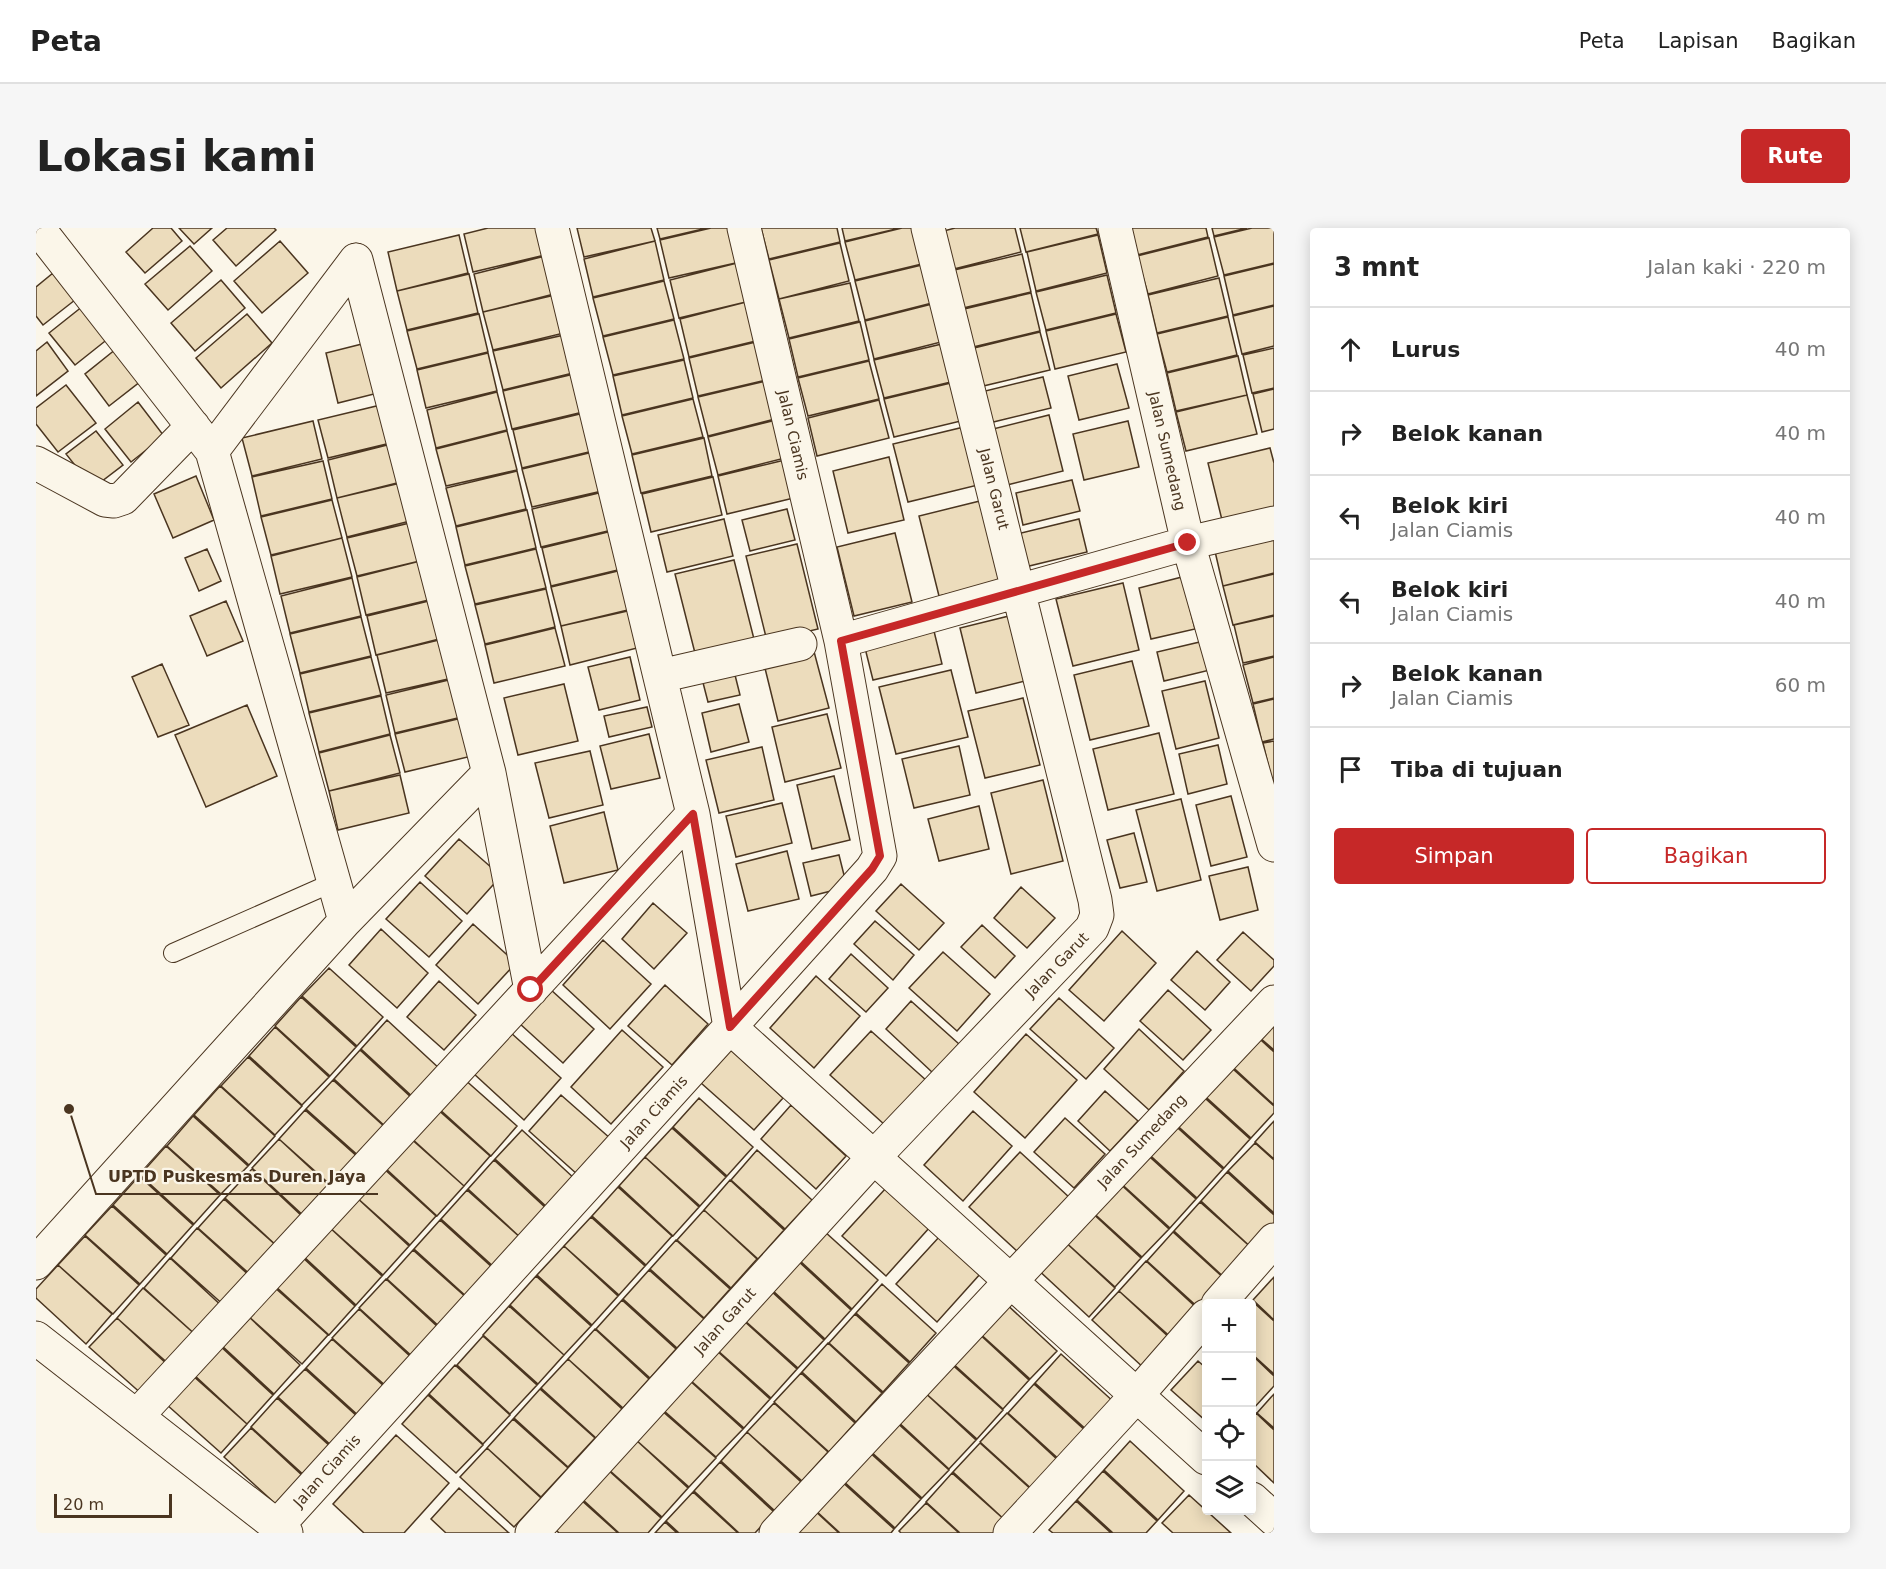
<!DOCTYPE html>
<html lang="id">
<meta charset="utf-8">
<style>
:root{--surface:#fff;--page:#f6f6f6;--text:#222;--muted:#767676;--line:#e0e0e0;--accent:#c62828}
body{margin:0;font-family:"DejaVu Sans",sans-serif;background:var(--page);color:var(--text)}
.controls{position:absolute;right:18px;bottom:18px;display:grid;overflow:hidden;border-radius:6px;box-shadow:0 3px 15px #0003}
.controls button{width:54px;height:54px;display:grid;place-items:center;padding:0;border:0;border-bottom:2px solid var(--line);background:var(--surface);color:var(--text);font:30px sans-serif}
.scale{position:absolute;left:18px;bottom:15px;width:118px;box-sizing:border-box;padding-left:6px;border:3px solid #4a3520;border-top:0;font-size:16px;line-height:21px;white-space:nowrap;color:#4a3520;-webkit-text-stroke:4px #fbf6e9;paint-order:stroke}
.stop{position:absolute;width:18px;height:18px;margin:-14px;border:4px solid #c62828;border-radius:50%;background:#fff}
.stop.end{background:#c62828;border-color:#fff;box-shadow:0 2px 6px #0008}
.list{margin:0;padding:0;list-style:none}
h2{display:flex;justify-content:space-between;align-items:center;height:78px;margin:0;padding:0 24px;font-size:26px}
h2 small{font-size:20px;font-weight:400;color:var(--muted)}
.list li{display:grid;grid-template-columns:39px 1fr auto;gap:18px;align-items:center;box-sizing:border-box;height:84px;padding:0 24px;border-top:2px solid var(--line)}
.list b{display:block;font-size:22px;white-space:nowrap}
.list p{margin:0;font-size:20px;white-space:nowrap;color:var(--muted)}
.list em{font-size:20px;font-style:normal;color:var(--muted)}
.actions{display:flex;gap:12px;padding:18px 24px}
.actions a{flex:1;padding:14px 0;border:2px solid var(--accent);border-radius:6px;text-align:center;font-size:21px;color:var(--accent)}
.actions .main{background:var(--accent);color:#fff}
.icon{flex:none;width:33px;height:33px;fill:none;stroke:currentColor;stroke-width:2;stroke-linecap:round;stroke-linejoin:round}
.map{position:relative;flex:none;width:1238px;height:1305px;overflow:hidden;border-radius:6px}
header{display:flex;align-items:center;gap:36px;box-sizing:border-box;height:84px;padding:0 30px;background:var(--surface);border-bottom:2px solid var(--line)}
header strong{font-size:28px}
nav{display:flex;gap:33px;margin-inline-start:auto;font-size:21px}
.intro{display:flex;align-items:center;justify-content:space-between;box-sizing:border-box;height:144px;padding:0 36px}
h1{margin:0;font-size:42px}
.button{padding:15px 27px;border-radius:6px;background:var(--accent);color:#fff;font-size:21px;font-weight:700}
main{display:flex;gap:36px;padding:0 36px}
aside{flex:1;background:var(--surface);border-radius:6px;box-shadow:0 3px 15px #0003}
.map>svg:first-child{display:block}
</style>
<header>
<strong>Peta</strong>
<nav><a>Peta</a><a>Lapisan</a><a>Bagikan</a></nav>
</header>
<div class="intro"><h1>Lokasi kami</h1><a class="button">Rute</a></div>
<main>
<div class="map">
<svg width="1238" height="1305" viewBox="0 0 1238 1305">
<rect width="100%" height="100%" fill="#fbf6e9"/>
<path fill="#ecdcbc" stroke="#4a3520" stroke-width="1.5" d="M117 0H135L146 13 109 45 90 24Z
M143 0H176L158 16Z
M191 0H238L240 2 200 38 177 12Z
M452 0H502L509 27 437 44 428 6Z
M541 0H615L619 13 548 29Z
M621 0H671L624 11Z
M675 0H696L704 34 633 50 624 12Z
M725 0H801L804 14 733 31Z
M806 0H864L809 13Z
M866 0H881L890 35 819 52 809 14Z
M919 0H979L985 24 914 42 904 4Z
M984 0H1060L1062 6 990 24Z
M1095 0H1170L1172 9 1101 27Z
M1176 0H1211L1178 8Z
M1216 0H1238V35L1188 47 1178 9Z
M423 7 432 45 361 63 352 24Z
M1062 7 1071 45 1000 63 991 24Z
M1173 10 1182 48 1112 66 1101 28Z
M244 13 272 45 226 85 198 53Z
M619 13 628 52 557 69 548 31Z
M804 15 813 53 743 71 733 32Z
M154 18 176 43 132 82 109 56Z
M986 26 995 64 923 81 914 43Z
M509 28 518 66 447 84 438 46Z
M705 34 714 73 643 90 634 52Z
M890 36 900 74 829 92 819 53Z
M1238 36V77L1197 87 1188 48Z
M17 45 39 72 7 97 0 88V59Z
M433 46 442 85 371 102 361 63Z
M1071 47 1080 85 1010 102 1000 64Z
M1183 50 1192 88 1121 105 1112 67Z
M185 52 209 80 159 123 135 95Z
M628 53 638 91 567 108 557 70Z
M814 55 823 93 753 110 743 71Z
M995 65 1004 103 933 120 924 82Z
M519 67 528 105 457 122 447 84Z
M714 73 724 112 653 129 644 91Z
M900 75 909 113 838 131 829 93Z
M47 78 73 110 39 137 13 105Z
M1238 78V118L1206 126 1197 88Z
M211 86 236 115 185 160 160 130Z
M443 86 452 124 381 141 371 103Z
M1080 86 1090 124 1019 141 1010 103Z
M1192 89 1201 127 1131 144 1121 106Z
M638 92 648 131 577 147 567 109Z
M824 94 833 132 762 149 753 111Z
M1004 104 1014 142 943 159 934 121Z
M528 107 537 145 467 162 457 123Z
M724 113 734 151 662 168 653 130Z
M11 114 32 143 0 168V123Z
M334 114 346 164 302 175 290 125Z
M910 115 919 153 848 170 838 132Z
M1238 120V160L1216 165 1207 127Z
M80 121 105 153 73 178 49 146Z
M452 125 461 163 390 180 381 142Z
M1202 128 1211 167 1140 183 1131 145Z
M648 132 657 170 586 187 577 148Z
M833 133 843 171 772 188 762 150Z
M1081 136 1093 180 1043 192 1032 148Z
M538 146 547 184 476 201 467 163Z
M1007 149 1015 180 949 196 941 165Z
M734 152 743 190 672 208 662 169Z
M919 154 929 192 858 209 848 171Z
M30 157 60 195 22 224 0 196V180Z
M1238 161V201L1226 204 1217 166Z
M461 164 471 202 400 220 391 182Z
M1211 167 1221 206 1150 223 1140 184Z
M657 171 667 209 596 226 586 188Z
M843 172 853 210 781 228 772 190Z
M102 174 128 208 95 234 69 201Z
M353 175 363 213 292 230 282 192Z
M548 185 557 223 486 240 477 202Z
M1013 187 1027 243 967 258 953 202Z
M744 191 753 229 682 247 672 209Z
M277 193 286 231 216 248 206 210Z
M1092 193 1103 239 1048 252 1037 206Z
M928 199 942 257 872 274 857 216Z
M60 203 87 237 57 260 30 226Z
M471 203 481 242 410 258 400 221Z
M668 210 676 248 605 265 596 227Z
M363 214 373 252 301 270 292 232Z
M1234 220 1238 235V279L1186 292 1172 235Z
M557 224 566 263 496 279 486 241Z
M853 229 868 292 812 305 797 243Z
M753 231 762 269 691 286 682 248Z
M287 233 296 271 225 288 216 249Z
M481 243 490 281 420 298 410 260Z
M160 248 178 292 137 310 118 266Z
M677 249 686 287 615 304 606 266Z
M1036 252 1044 283 987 297 980 265Z
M373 253 382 291 311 309 301 270Z
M567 264 576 302 505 319 496 281Z
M952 271 972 352 903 368 883 288Z
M296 272 306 310 235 327 225 289Z
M751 281 759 312 714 323 706 292Z
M491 282 500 320 429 337 420 299Z
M688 291 697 328 631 344 622 307Z
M1043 291 1051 324 989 339 981 306Z
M382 293 392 331 321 348 311 310Z
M576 303 586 341 515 358 506 320Z
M859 305 876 374 818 388 801 319Z
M1238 305V345L1187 358 1178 319Z
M306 310 316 349 244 366 235 328Z
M761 316 782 401 731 413 710 328Z
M171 321 185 353 163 363 149 330Z
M500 321 510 360 439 376 429 338Z
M392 331 401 370 330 387 321 349Z
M698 332 720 419 661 433 639 346Z
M586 342 596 381 525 398 515 359Z
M1238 346V387L1197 397 1187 358Z
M1146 349 1159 401 1115 411 1103 360Z
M316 350 325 388 254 405 245 368Z
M1087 355 1103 422 1037 438 1020 371Z
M510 361 519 399 449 416 439 377Z
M401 371 411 409 340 427 331 388Z
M190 373 207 413 171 428 154 388Z
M596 382 605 419 534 437 525 398Z
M977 387 993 452 940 465 924 400Z
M1238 388V428L1207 435 1198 397Z
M325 389 335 428 264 445 254 406Z
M897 399 906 436 837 452 828 416Z
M519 400 529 438 458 455 449 417Z
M411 410 421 449 350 465 341 427Z
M1168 413 1174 442 1128 453 1121 424Z
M776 416 793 480 742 493 726 428Z
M335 429 345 467 273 484 264 446Z
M594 429 604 472 563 482 552 439Z
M1238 429V470L1217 475 1207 437Z
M1096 433 1113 498 1054 512 1038 447Z
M696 435 704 467 672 474 664 443Z
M126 436 153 497 122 509 96 449Z
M915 442 932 509 860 526 843 459Z
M421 450 430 488 359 505 350 467Z
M1169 453 1183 510 1140 521 1126 463Z
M528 456 542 513 482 527 468 470Z
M345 468 354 506 283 524 273 485Z
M987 470 1004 537 949 550 932 483Z
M1238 471V511L1226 514 1217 476Z
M703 476 713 514 675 524 666 485Z
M211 477 241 548 170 579 139 507Z
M611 479 616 499 573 509 568 488Z
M791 486 805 540 749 554 736 499Z
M430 489 440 527 369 544 359 506Z
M1123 505 1138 566 1072 582 1057 521Z
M613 506 624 550 575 561 564 518Z
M354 507 364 545 293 563 283 525Z
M1238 513V553H1236L1227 515Z
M1182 517 1191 556 1152 566 1143 526Z
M923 518 934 567 878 580 866 531Z
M726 519 738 572 683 585 670 532Z
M554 523 567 577 513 590 499 535Z
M364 547 373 585 302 602 293 563Z
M798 548 814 612 776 621 761 557Z
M1007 552 1027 633 975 646 955 565Z
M1195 568 1211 629 1175 638 1160 577Z
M1145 571 1165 652 1121 663 1100 582Z
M746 575 756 615 700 629 690 588Z
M943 578 953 621 903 633 892 591Z
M568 584 582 642 528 655 514 598Z
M1098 605 1111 654 1084 660 1071 612Z
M423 611 465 648 431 686 389 648Z
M751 623 763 671 712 683 700 636Z
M803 627 811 659 775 668 767 635Z
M1212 639 1222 682 1184 692 1173 648Z
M384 654 426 693 393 729 350 691Z
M865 656 908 695 883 722 840 683Z
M985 659 1019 690 991 720 958 690Z
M617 675 651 705 618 741 586 711Z
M839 693 878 727 857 752 818 716Z
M437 696 480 735 442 776 400 737Z
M946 697 979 728 959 750 925 719Z
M345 701 392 745 361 780 313 737Z
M1086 703 1120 735 1068 793 1033 762Z
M1207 704 1238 732V738L1215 763 1181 732Z
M567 712 615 756 574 801 527 757Z
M1161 723 1194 754 1169 782 1135 752Z
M907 724 954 766 921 803 873 760Z
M815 726 852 760 830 784 793 751Z
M293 740 347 789 321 818 266 768Z
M780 748 824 788 778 840 734 800Z
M403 753 440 787 408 822 371 789Z
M629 757 672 796 636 837 592 798Z
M514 761 558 801 527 835 483 795Z
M1132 762 1175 802 1147 832 1104 793Z
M265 769 320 819 294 848 239 798Z
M1023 770 1078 820 1050 851 994 801Z
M875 773 923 816 897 845 850 801Z
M1238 776V822L1215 802Z
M351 792 405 842 379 871 325 821Z
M239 799 293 849 266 877 213 828Z
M1103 801 1148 843 1113 882 1068 841Z
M586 802 627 839 575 896 535 859Z
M1214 802 1238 824V877L1188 831Z
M835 803 891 853 850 898 794 847Z
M474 804 525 850 488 892 437 845Z
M990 806 1041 852 989 910 938 864Z
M324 822 378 872 352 901 298 851Z
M695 822 747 870 718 902 665 855Z
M212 829 266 878 239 907 185 858Z
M1187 832 1238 878V885L1215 910 1161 861Z
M427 850 481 898 455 928 401 879Z
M297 852 351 901 325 930 270 881Z
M184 858 239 908 213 937 158 887Z
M1160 862 1214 911 1188 940 1134 891Z
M1069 863 1102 893 1074 923 1042 893Z
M525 867 575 911 542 947 493 903Z
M663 870 717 919 691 948 637 899Z
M755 877 810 928 780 961 725 911Z
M400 880 454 928 428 958 374 909Z
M269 882 324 931 298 960 243 911Z
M937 883 976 918 927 973 888 937Z
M157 888 212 938 185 966 131 918Z
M1029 890 1069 926 1038 960 998 924Z
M1133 892 1187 941 1161 970 1106 920Z
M1238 893V931L1219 914Z
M636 900 690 949 664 978 609 929Z
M486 902 540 952 513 981 459 931Z
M373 909 428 958 401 988 347 938Z
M243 911 297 961 270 990 216 940Z
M1219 915 1238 932V985L1192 943Z
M130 918 184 967 158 996 104 947Z
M1105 921 1160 971 1134 1000 1079 950Z
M721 922 776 972 749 1001 695 952Z
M984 924 1034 970 983 1025 933 979Z
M609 929 663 979 637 1008 583 958Z
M458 932 512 982 486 1011 432 961Z
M346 939 400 988 374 1017 319 968Z
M216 941 269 991 243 1020 189 970Z
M1191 944 1238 987V1002L1219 1023 1165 973Z
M103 948 157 997 131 1026 77 977Z
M1079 951 1133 1001 1106 1029 1052 980Z
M694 952 748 1002 722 1031 668 982Z
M582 959 636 1008 610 1037 556 988Z
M850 960 894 999 850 1048 806 1008Z
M431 962 486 1011 459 1040 405 991Z
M319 968 373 1018 347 1047 292 998Z
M188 971 243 1020 217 1049 162 1000Z
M1164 974 1219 1023 1192 1053 1138 1003Z
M76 978 130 1027 104 1056 49 1007Z
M1052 981 1105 1030 1079 1059 1025 1010Z
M668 982 721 1031 695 1060 641 1012Z
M555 989 609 1038 583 1067 528 1018Z
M404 992 458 1041 432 1070 378 1021Z
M292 998 346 1048 320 1077 266 1027Z
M161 1000 216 1050 190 1079 135 1030Z
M788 1003 842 1052 816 1081 762 1031Z
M1137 1004 1191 1053 1165 1082 1111 1033Z
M49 1008 103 1057 77 1086 22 1037Z
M904 1008 945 1045 901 1094 860 1056Z
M1025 1010 1079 1060 1053 1089 999 1039Z
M640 1012 694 1061 668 1090 614 1041Z
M528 1018 582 1068 556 1097 501 1047Z
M377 1022 432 1071 405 1100 351 1051Z
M265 1028 319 1078 293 1107 238 1057Z
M134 1030 188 1080 162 1109 108 1060Z
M761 1032 815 1082 789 1111 735 1061Z
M1110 1033 1164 1083 1138 1112 1083 1063Z
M22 1037 76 1086 50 1116 0 1070V1061Z
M613 1042 668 1091 641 1120 587 1071Z
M500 1048 555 1098 528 1127 474 1077Z
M1238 1049V1092L1217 1072Z
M350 1051 404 1101 378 1130 323 1080Z
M846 1056 900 1105 874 1134 820 1085Z
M237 1058 292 1107 266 1136 211 1087Z
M107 1060 162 1109 135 1138 81 1090Z
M734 1062 788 1112 762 1140 707 1091Z
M1083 1063 1137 1113 1110 1142 1056 1092Z
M586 1072 640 1121 614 1150 560 1101Z
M967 1073 1021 1123 994 1151 940 1102Z
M1216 1073 1238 1093V1146L1216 1126V1076H1214Z
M473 1078 528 1127 502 1156 447 1107Z
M323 1081 377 1131 351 1159 296 1110Z
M819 1086 873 1135 847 1164 793 1115Z
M211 1087 264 1137 238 1166 184 1116Z
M81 1090 134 1139 108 1168 53 1119Z
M707 1092 761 1141 735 1170 680 1121Z
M559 1101 613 1151 587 1180 532 1131Z
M940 1103 993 1152 967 1181 913 1132Z
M447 1108 501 1157 474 1186 421 1137Z
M296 1111 350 1160 324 1189 270 1140Z
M792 1115 846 1165 820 1194 766 1144Z
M183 1117 237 1167 211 1196 157 1146Z
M680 1122 734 1171 708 1200 653 1151Z
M1025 1126 1079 1175 1053 1204 999 1155Z
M1216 1127 1238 1148V1158L1217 1181 1216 1180Z
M532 1131 586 1181 560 1210 505 1160Z
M912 1133 967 1182 941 1211 886 1162Z
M1162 1133 1170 1140V1193L1135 1162Z
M419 1137 474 1187 447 1216 393 1166Z
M269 1141 323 1190 297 1219 242 1169Z
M765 1145 819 1195 793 1224 738 1174Z
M156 1147 211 1196 185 1225 130 1176Z
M652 1151 707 1201 680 1229 626 1181Z
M998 1156 1052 1205 1026 1234 972 1185Z
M504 1161 559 1210 532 1239 478 1190Z
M886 1162 940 1212 913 1241 859 1191Z
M1238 1166V1200L1221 1185Z
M392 1167 447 1217 420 1245 366 1196Z
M241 1170 296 1220 270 1249 215 1199Z
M738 1175 792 1224 766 1253 711 1204Z
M625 1182 680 1230 653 1259 599 1211Z
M971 1185 1025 1235 999 1264 944 1214Z
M1220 1185 1238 1202V1255L1216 1234V1191Z
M477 1191 532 1240 505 1269 451 1220Z
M858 1192 913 1242 886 1270 832 1221Z
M215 1200 269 1250 242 1278 188 1229Z
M711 1204 765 1254 739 1283 685 1233Z
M360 1207 413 1255 368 1305H328L297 1276Z
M599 1211 652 1260 626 1289 572 1241Z
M1094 1213 1148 1263 1122 1292 1068 1242Z
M944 1215 998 1264 971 1294 917 1244Z
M451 1220 505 1270 478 1299 424 1249Z
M831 1222 885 1271 859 1300 805 1251Z
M684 1234 738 1284 719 1305H703L658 1263Z
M571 1241 625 1290 612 1305H583L545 1270Z
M1067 1243 1121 1293 1110 1305H1077L1041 1272Z
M916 1245 971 1294 961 1305H924L890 1274Z
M804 1252 858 1301 855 1305H804L778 1281Z
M423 1260 473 1305H410L395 1291Z
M657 1264 702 1305H643L630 1293Z
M1153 1267 1195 1305H1137L1126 1295Z
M544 1271 582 1305H523L518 1300Z
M1040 1273 1075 1305H1017L1013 1302Z
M890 1275 923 1305H865L863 1303Z
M777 1281 803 1305H755Z
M629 1294 641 1305H619Z"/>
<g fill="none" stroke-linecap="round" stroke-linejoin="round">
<g stroke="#4a3520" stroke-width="20">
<path id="service" d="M137 725 298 654"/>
</g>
<g stroke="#4a3520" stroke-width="35">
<path id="minor" d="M2 0 176 223 309 693
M1079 0 1152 315 1238 617
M320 32 453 545 495 762
M176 223 320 32
M0 235 69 272 78 273 87 270 157 198
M805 413 1152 315 1238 295
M624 448 764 416
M657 586 694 799 1170 1230
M0 1035 309 693 453 545
M1182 1076 1238 1012
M0 1110 250 1305
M101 1188 657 586 516 0
M1216 1271 1238 1291
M241 1298 694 799 836 641 844 628 805 413 708 0
M496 1305 838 929 1056 700 1061 687 1059 672 892 0
M740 1305 975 1053 1238 774
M974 1305 1101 1167 1170 1088"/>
</g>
<use href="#service" stroke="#fbf6e9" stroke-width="18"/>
<use href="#minor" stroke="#fbf6e9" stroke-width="33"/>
</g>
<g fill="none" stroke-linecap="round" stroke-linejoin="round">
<path stroke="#c62828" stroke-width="8" d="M495 762 657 586 694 799 836 641 844 628 805 413 1152 315"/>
</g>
<g text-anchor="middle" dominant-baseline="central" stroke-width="4.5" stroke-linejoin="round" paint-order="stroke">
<g font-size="15" fill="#4a3520" stroke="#fbf6e9">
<text transform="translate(757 207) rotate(77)">Jalan Ciamis</text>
<text transform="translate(1131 223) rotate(77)">Jalan Sumedang</text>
<text transform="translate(958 261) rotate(76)">Jalan Garut</text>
<text transform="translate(1021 737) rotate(-46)">Jalan Garut</text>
<text transform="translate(618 884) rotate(-48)">Jalan Ciamis</text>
<text transform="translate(1106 913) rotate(-47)">Jalan Sumedang</text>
<text transform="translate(689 1093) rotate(-48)">Jalan Garut</text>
<text transform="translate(291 1243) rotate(-48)">Jalan Ciamis</text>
</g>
</g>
<path fill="none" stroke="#4a3520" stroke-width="2" d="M33 881L60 966H342"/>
<circle fill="#4a3520" stroke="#fbf6e9" stroke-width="2" cx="33" cy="881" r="6"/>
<g font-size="16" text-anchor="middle" font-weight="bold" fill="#4a3520" stroke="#fbf6e9" stroke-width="4.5" stroke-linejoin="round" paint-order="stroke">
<text x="201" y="954">UPTD Puskesmas Duren Jaya</text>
</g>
</svg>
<div class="controls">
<button>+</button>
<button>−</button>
<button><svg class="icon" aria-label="locate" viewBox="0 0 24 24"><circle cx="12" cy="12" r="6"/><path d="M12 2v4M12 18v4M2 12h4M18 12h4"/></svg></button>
<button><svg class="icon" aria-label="layers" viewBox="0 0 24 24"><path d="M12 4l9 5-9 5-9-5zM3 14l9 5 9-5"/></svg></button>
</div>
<div class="scale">20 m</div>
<div class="stop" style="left:495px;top:762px"></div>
<div class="stop end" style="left:1152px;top:315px"></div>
</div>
<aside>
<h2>3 mnt<small>Jalan kaki · 220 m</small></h2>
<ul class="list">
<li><svg class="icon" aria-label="ahead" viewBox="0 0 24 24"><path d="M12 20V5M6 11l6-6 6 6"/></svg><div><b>Lurus</b></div><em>40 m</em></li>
<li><svg class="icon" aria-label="right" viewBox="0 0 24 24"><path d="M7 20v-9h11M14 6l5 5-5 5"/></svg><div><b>Belok kanan</b></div><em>40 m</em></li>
<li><svg class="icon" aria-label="left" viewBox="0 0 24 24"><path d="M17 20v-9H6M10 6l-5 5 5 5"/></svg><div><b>Belok kiri</b><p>Jalan Ciamis</p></div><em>40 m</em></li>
<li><svg class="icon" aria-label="left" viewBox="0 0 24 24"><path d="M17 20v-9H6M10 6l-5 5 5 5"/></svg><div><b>Belok kiri</b><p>Jalan Ciamis</p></div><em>40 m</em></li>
<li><svg class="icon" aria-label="right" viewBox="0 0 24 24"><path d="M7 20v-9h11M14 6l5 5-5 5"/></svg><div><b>Belok kanan</b><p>Jalan Ciamis</p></div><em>60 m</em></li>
<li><svg class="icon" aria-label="arrive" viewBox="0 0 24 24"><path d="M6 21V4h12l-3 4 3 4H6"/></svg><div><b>Tiba di tujuan</b></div></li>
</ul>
<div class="actions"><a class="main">Simpan</a><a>Bagikan</a></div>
</aside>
</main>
